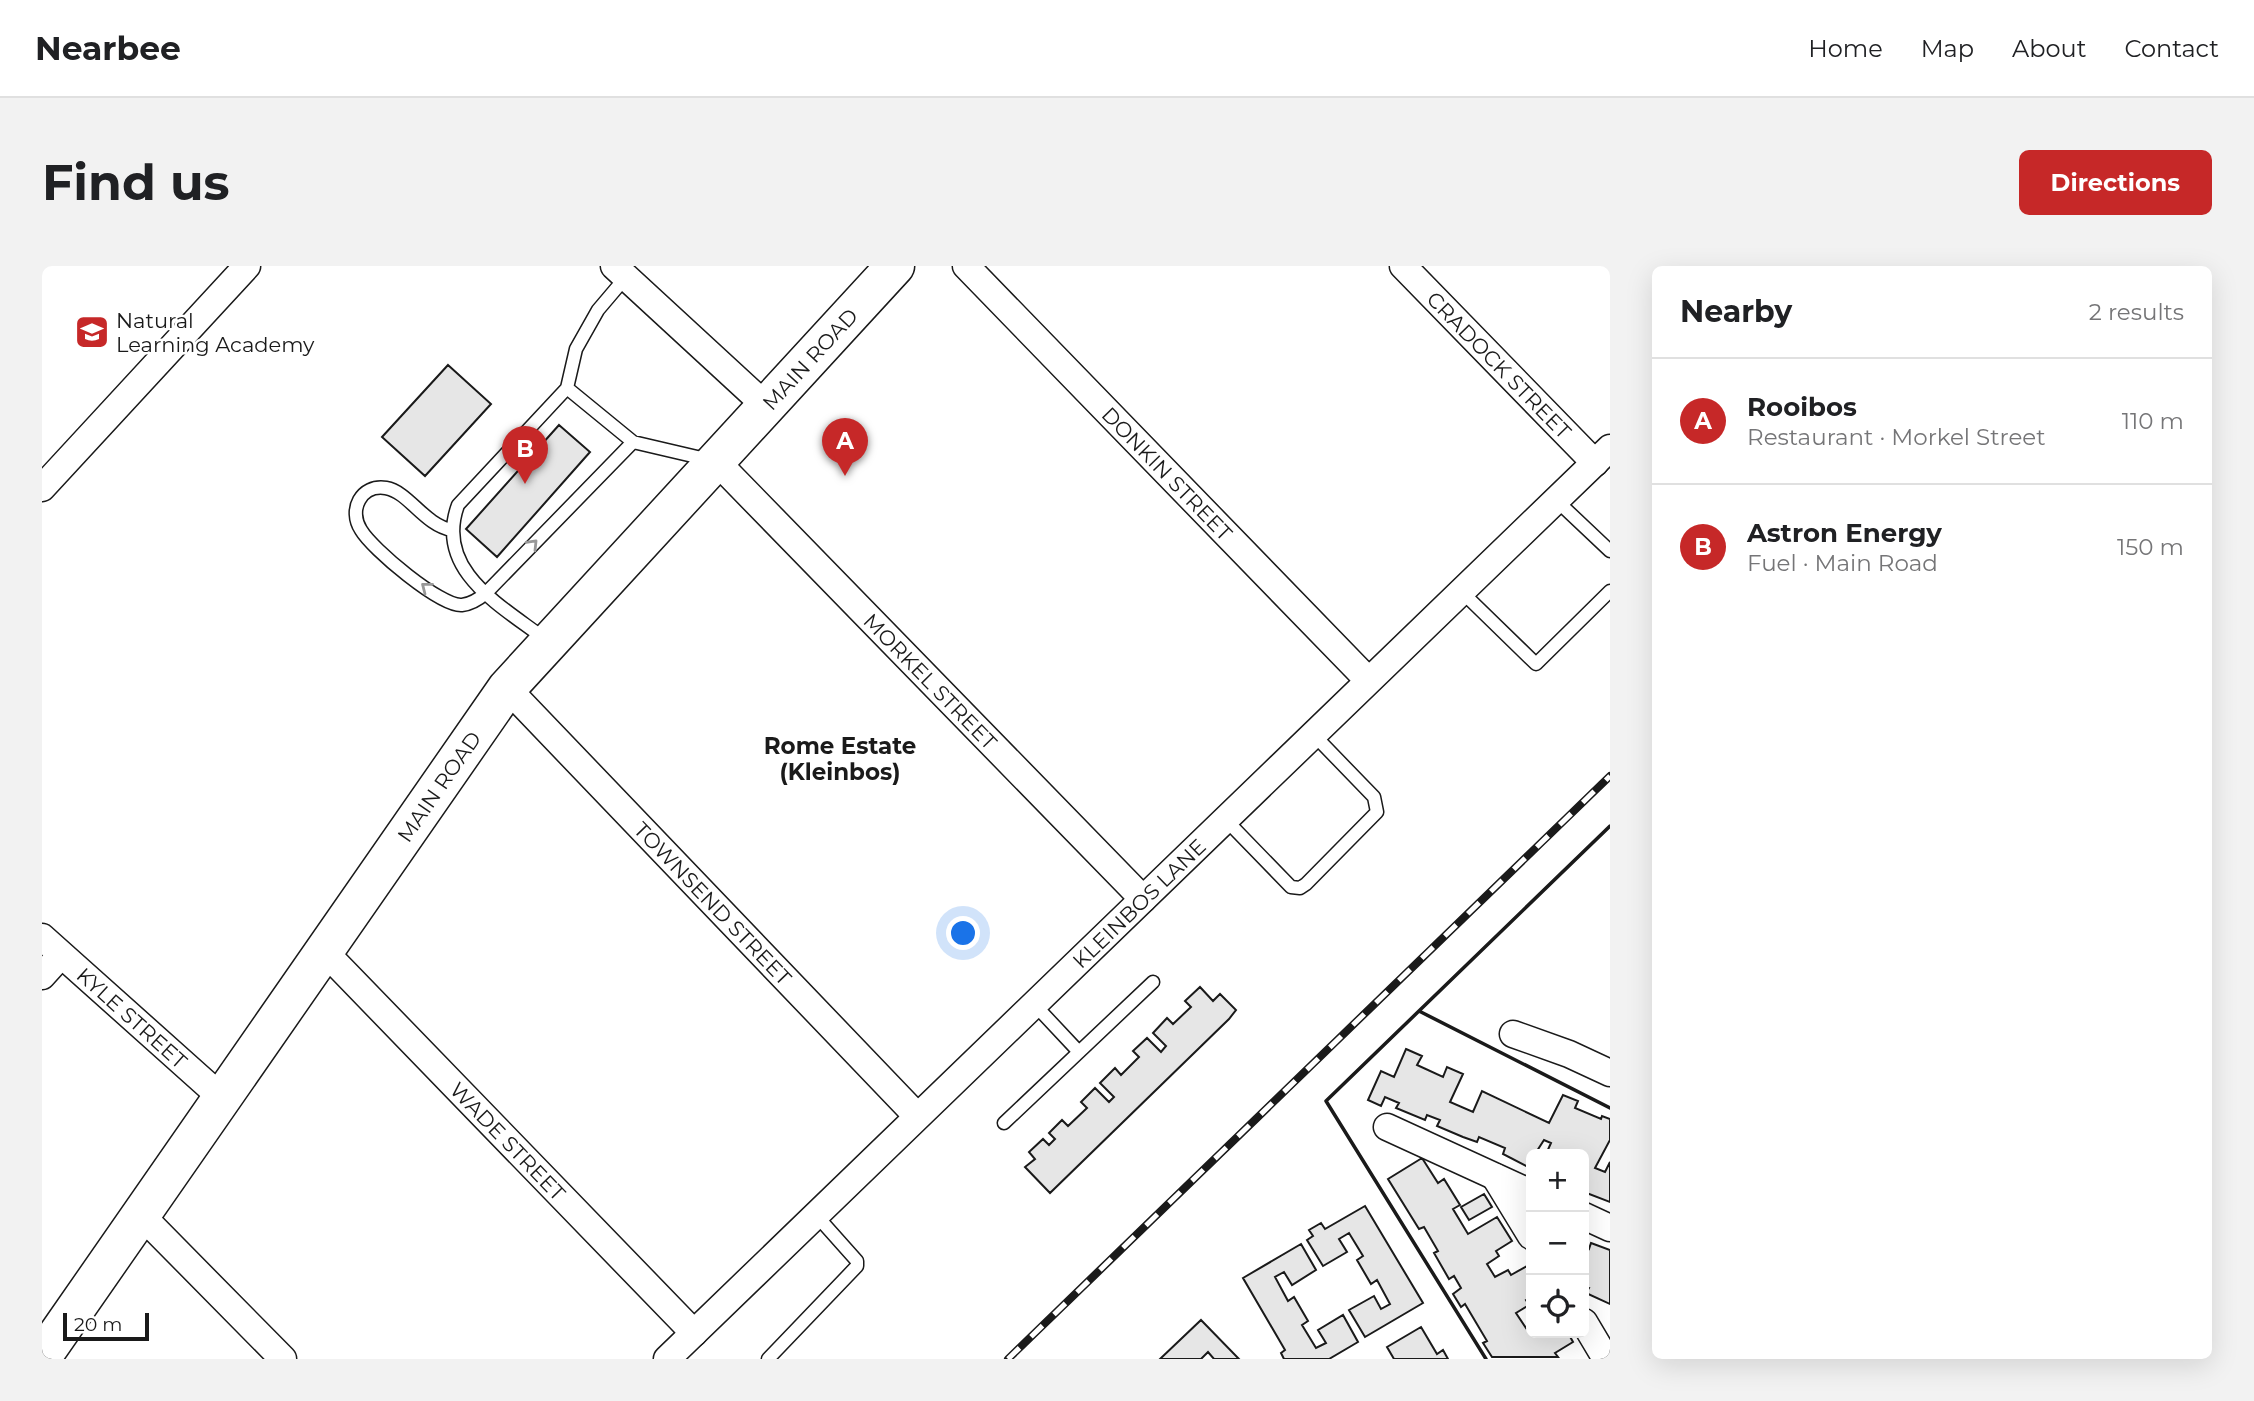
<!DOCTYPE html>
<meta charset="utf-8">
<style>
:root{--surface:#fff;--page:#f2f2f2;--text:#202124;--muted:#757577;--line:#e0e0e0;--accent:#c62828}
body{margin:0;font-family:Montserrat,sans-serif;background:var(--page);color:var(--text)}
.controls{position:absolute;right:21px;bottom:21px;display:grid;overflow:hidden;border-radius:10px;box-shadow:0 7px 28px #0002}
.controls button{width:63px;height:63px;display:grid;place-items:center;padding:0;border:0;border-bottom:2px solid var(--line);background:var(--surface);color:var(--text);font:35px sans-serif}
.scale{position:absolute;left:21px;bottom:18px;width:86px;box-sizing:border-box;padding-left:7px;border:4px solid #1a1a1a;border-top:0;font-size:19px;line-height:24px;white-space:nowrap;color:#1a1a1a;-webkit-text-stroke:5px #fff;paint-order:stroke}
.you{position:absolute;left:922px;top:668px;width:24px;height:24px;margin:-18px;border:5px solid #fff;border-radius:50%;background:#1a73e8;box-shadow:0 0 0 10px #1a73e833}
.badge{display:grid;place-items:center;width:46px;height:46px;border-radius:50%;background:var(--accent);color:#fff;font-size:23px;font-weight:700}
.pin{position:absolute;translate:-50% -58px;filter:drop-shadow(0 2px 4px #0008)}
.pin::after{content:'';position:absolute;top:37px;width:24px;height:21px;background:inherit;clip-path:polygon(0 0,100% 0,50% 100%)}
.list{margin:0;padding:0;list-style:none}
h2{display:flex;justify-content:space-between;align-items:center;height:91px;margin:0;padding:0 28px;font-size:30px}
h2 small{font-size:23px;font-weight:400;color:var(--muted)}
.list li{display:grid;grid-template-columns:46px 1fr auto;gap:21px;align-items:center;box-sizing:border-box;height:126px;padding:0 28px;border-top:2px solid var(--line)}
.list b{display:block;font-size:26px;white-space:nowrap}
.list p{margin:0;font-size:23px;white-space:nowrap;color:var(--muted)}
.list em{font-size:23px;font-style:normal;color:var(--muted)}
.icon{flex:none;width:38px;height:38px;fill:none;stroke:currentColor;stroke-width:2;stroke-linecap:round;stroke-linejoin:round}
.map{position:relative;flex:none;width:1568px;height:1093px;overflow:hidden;border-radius:10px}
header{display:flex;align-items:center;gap:42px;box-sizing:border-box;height:98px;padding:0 35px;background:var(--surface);border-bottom:2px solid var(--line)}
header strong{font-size:33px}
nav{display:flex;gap:38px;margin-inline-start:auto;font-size:24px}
.intro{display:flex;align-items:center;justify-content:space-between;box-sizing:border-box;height:168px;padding:0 42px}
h1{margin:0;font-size:49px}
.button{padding:18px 32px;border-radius:10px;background:var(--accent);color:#fff;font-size:24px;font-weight:700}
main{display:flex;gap:42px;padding:0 42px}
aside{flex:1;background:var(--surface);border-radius:10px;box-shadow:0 7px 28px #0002}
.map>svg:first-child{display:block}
</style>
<header>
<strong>Nearbee</strong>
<nav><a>Home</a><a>Map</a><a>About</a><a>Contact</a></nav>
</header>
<div class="intro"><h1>Find us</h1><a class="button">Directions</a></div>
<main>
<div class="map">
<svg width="1568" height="1093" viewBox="0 0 1568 1093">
<rect width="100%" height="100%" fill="#fff"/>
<path fill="#e6e6e6" stroke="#1a1a1a" stroke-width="2" d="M406 99 449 138 383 210 340 171Z
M517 159 548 186 455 291 424 263Z
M1158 721 1171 735 1178 728 1194 744 1187 753 1008 927 983 901 993 893 987 886 1001 873 1007 879 1013 873 1007 867 1020 854 1026 860 1045 842 1039 836 1053 822 1067 836 1072 831 1058 817 1073 802 1079 809 1097 791 1091 785 1105 772 1119 786 1124 780 1111 767 1125 752 1131 758 1149 741 1143 735Z
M1364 783 1380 790 1375 799 1401 811 1405 801 1421 808 1408 836 1431 846 1440 825 1507 857 1521 829 1536 835 1533 842 1559 853 1560 850 1568 853V874L1553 902 1563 906 1568 896V936L1542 926V888H1504L1509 877 1502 874 1493 888H1489L1488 902 1461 888 1463 882 1437 871 1435 876 1421 871 1395 860 1398 854 1385 849 1383 854 1354 842 1357 837 1343 831 1339 840 1326 834 1339 805 1352 811Z
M1380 892 1396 917 1402 913 1418 939 1411 943 1426 968 1455 951 1470 975 1454 985 1457 990 1445 998 1453 1011 1466 1004 1469 1009 1485 1000 1489 1007V1031L1484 1034 1487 1039 1474 1047 1484 1062 1489 1058V1067H1526L1531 1076 1513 1087 1516 1091H1450L1441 1077 1445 1075 1423 1038 1419 1041 1411 1028 1419 1022 1412 1010 1407 1013 1392 987 1396 985 1382 961 1377 963 1346 913Z
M1442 928 1450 941 1427 954 1419 941Z
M1323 940 1381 1037 1323 1071 1307 1044 1332 1030 1339 1043 1348 1038 1335 1014 1329 1018 1315 994 1321 990 1307 967 1297 973 1305 986 1281 1000 1265 974 1271 970 1267 964 1279 957 1283 963Z
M1549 977 1568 984V1038L1544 1027 1547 1022 1542 1020V980L1547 983Z
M1259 978 1274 1004 1250 1019 1242 1006 1233 1011 1246 1035 1252 1031 1266 1055 1260 1059 1274 1082 1284 1077 1276 1064 1301 1049 1316 1076 1287 1093H1242L1239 1087 1243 1084 1201 1012Z
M1159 1054 1197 1093H1172L1166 1086 1159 1093H1118Z
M1379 1061 1395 1088 1401 1084 1406 1093H1352L1345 1081Z"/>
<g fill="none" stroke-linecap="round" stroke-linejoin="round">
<g stroke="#1a1a1a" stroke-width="15">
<path id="lane" d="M525 122 591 176 668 194
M1514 234 1568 285
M410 264C382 259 367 226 344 222 319 218 306 244 319 264 330 283 399 341 420 339 429 338 437 333 444 327L591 176
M1419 325 1494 398 1568 325
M504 374C460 340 392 305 416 239L525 122 534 83 556 44 584 11
M1183 553 1249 621 1258 622 1264 618 1335 546 1332 531 1271 468
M992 738 1037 786
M962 857 1111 716
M726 1093 815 1000V995L774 949"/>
</g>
<g stroke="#1a1a1a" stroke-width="29">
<g id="street">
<path d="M572 0 725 141"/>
<path id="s1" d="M924 0 1326 414"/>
<path id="s2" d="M1361 0 1553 197"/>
<path id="s3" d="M675 196 1101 633"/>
<path d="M0 222 205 0"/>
<path id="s4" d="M465 422 875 850"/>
<path id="s5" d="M0 671 180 832"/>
<path id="s6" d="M281 684 652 1067"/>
<path d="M0 710 19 689"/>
<path d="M1471 768 1527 788 1568 807"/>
<path d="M1345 861 1489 927"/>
<path d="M1453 911 1489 970"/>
<path d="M98 948 241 1093"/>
<path d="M1542 950 1568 962"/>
<path d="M1542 1056 1564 1093"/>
<path id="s7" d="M625 1093 1568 182"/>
</g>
</g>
<g stroke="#1a1a1a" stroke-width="41">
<g id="primary">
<path id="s8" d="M0 1091 465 422 853 0"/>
</g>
</g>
<use href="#lane" stroke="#fff" stroke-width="12"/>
<use href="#street" stroke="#fff" stroke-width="26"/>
<use href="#primary" stroke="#fff" stroke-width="38"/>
<g stroke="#1a1a1a" stroke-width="8">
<path id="rail" d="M966 1093 1568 510"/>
</g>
<use href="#rail" stroke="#fff" stroke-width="5" stroke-dasharray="16" stroke-linecap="butt"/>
<path stroke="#1a1a1a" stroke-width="3.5" d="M1377 745 1568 842
M1444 1093 1284 835 1568 560"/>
</g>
<defs><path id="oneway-chevron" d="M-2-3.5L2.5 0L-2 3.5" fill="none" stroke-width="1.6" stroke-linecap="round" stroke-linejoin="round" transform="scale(1.75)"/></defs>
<g stroke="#989898">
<use href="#oneway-chevron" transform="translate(491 278) rotate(-46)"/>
<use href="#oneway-chevron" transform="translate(384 321) rotate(-142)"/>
</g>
<defs>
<g id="school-square" transform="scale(1.75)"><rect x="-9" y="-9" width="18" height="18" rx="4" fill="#c62828" stroke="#fff"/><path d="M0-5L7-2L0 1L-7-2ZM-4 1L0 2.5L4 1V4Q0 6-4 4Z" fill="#fff"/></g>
</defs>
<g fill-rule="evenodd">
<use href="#school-square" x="50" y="66"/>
</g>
<g text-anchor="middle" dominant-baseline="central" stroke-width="5" stroke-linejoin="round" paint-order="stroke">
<g font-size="21" fill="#1a1a1a" stroke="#fff" text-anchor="start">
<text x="74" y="54">Natural<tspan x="74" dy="24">Learning Academy</tspan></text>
</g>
<g font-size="21" fill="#1a1a1a" stroke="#fff">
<text stroke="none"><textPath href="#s8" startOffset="1262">MAIN ROAD</textPath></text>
<text stroke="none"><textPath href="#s2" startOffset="138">CRADOCK STREET</textPath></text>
<text stroke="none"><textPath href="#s1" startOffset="289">DONKIN STREET</textPath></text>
<text stroke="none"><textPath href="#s3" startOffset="306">MORKEL STREET</textPath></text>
<text stroke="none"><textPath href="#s8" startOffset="695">MAIN ROAD</textPath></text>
<text stroke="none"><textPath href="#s4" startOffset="298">TOWNSEND STREET</textPath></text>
<text stroke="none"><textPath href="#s7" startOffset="656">KLEINBOS LANE</textPath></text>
<text stroke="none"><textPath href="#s5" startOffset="121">KYLE STREET</textPath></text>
<text stroke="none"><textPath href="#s6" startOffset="266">WADE STREET</textPath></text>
</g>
<g font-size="23" font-weight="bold" fill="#1a1a1a" stroke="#fff">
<text x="798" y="480">Rome Estate<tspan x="798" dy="26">(Kleinbos)</tspan></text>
</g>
</g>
</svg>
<div class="controls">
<button>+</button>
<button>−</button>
<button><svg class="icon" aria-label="locate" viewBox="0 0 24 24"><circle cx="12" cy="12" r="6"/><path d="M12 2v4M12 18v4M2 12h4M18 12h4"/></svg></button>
</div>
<div class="scale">20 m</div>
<div class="you"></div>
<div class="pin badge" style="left:803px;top:210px">A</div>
<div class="pin badge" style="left:483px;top:218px">B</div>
</div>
<aside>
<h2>Nearby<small>2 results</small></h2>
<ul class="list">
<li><span class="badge">A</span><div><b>Rooibos</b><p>Restaurant · Morkel Street</p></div><em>110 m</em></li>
<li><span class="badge">B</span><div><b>Astron Energy</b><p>Fuel · Main Road</p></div><em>150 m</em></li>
</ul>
</aside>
</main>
